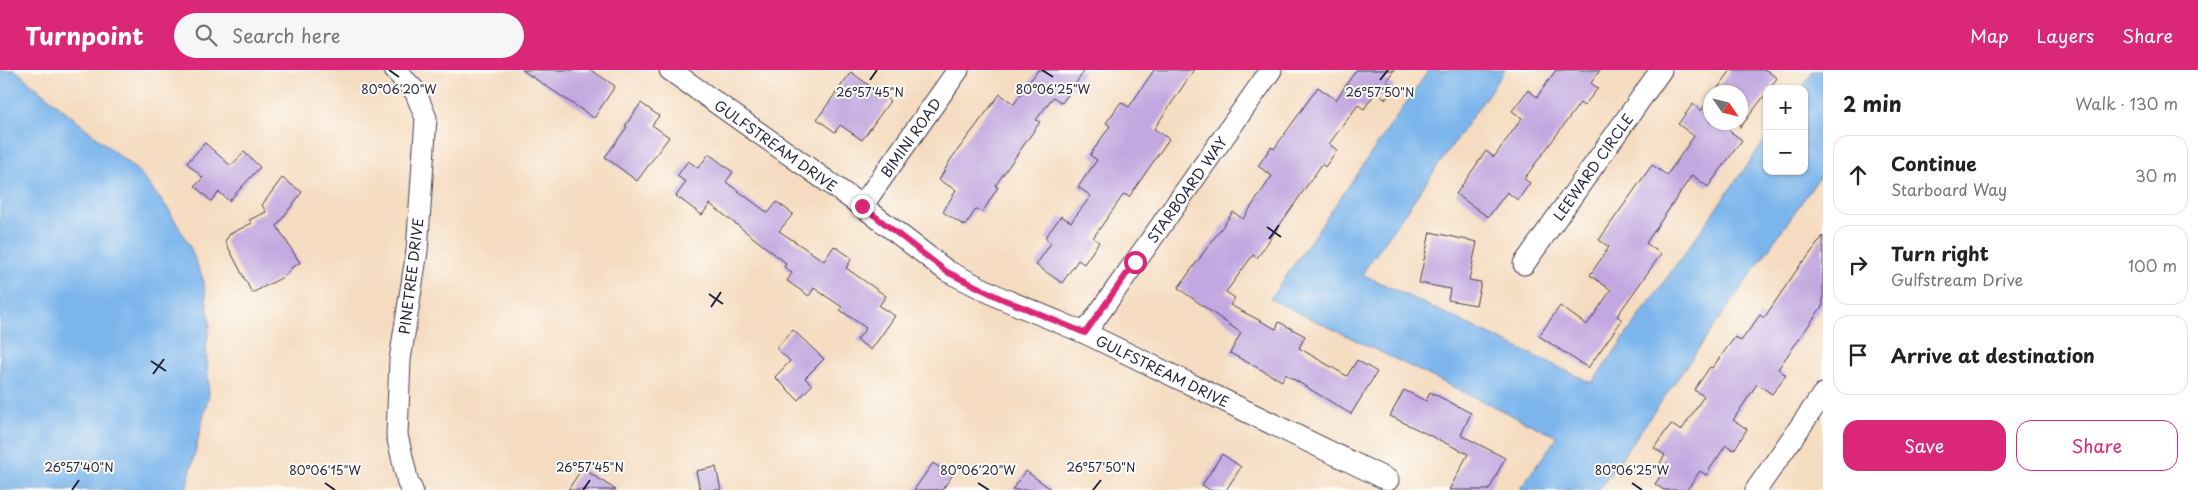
<!DOCTYPE html>
<meta charset="utf-8">
<style>
:root{--surface:#fff;--page:#f6f6f6;--text:#222;--muted:#767676;--line:#e0e0e0;--accent:#db2777}
body{margin:0;font-family:"Playpen Sans",sans-serif;background:var(--page);color:var(--text)}
.controls{position:absolute;right:15px;top:15px;display:grid;overflow:hidden;border-radius:10px;box-shadow:0 1px 4px #0004}
.controls button{width:45px;height:45px;display:grid;place-items:center;padding:0;border:0;border-bottom:1px solid var(--line);background:var(--surface);color:var(--text);font:25px sans-serif}
.compass{position:absolute;left:1703px;top:15px;width:45px;height:45px;border-radius:50%;background:var(--surface);box-shadow:0 1px 4px #0004;rotate:125deg}
.stop{position:absolute;width:15px;height:15px;margin:-11px;border:4px solid #db2777;border-radius:50%;background:#fff}
.stop.end{background:#db2777;border-color:#fff;box-shadow:0 1px 5px #0008}
.list{margin:0;padding:0;list-style:none}
h2{display:flex;justify-content:space-between;align-items:center;height:65px;margin:0;padding:0 20px;font-size:21px}
h2 small{font-size:16px;font-weight:400;color:var(--muted)}
.list li{display:grid;grid-template-columns:32px 1fr auto;gap:15px;align-items:center;box-sizing:border-box;height:80px;margin:0 10px 10px;padding:0 10px;border:1px solid var(--line);border-radius:15px}
.list b{display:block;font-size:19px;white-space:nowrap}
.list p{margin:0;font-size:16px;white-space:nowrap;color:var(--muted)}
.list em{font-size:16px;font-style:normal;color:var(--muted)}
.actions{display:flex;gap:10px;padding:15px 20px}
.actions a{flex:1;padding:11px 0;border:1px solid var(--accent);border-radius:15px;text-align:center;font-size:18px;color:var(--accent)}
.actions .main{background:var(--accent);color:#fff}
.icon{flex:none;width:28px;height:28px;fill:none;stroke:currentColor;stroke-width:2;stroke-linecap:round;stroke-linejoin:round}
.map{position:relative;flex:none;width:1823px;height:420px;overflow:hidden}
header{display:flex;align-items:center;gap:30px;box-sizing:border-box;height:70px;padding:0 25px;background:var(--accent);color:#fff}
header strong{font-size:24px}
nav{display:flex;gap:28px;margin-inline-start:auto;font-size:18px}
.search{width:350px;height:45px;background:var(--page);display:flex;align-items:center;gap:12px;box-sizing:border-box;padding:0 18px;border-radius:28px;color:var(--muted);font-size:19px}
main{display:flex}
aside{flex:1;background:var(--surface)}
.map>svg:first-child{display:block}
</style>
<header>
<strong>Turnpoint</strong>
<div class="search"><svg class="icon" aria-label="search" viewBox="0 0 24 24"><circle cx="10" cy="10" r="6"/><path d="M15 15l6 6"/></svg>Search here</div>
<nav><a>Map</a><a>Layers</a><a>Share</a></nav>
</header>
<main>
<div class="map">
<svg width="1823" height="420" viewBox="0 0 1823 420">
<rect width="100%" height="100%" fill="#fdfcf7"/>
<filter id="ink" filterUnits="userSpaceOnUse"><feTurbulence type="fractalNoise" baseFrequency=".02" numOctaves="2"/><feDisplacementMap in="SourceGraphic" scale="10" xChannelSelector="R" yChannelSelector="G"/><feConvolveMatrix kernelMatrix="1 2 1 2 8 2 1 2 1" color-interpolation-filters="sRGB"/></filter>
<filter id="wash" filterUnits="userSpaceOnUse"><feTurbulence type="fractalNoise" baseFrequency=".0096" numOctaves="4" result="noise"/><feDisplacementMap in="SourceGraphic" scale="20" xChannelSelector="R" yChannelSelector="G"/><feGaussianBlur stdDeviation="1.12" result="paint"/><feColorMatrix in="noise" values="0 0 0 0 0 0 0 0 0 0 0 0 0 0 0 0 0 1.4 0 .05"/><feComposite in="paint" operator="in"/></filter>
<g filter="url(#wash)">
<rect width="100%" height="100%" fill="#f5dbbf"/>
<path fill="#7cb5ec" stroke="#4f6c94" d="M0 0H15L139 102 169 140 189 175 203 209 210 254 206 276 209 324 186 420H0Z
M1429 0H1505L1362 204 1592 313 1767 67V101H1804V19H1801L1814 0H1823V102L1599 420H1519L1557 367 1270 229Z"/>
<g id="blocks">
<path fill="#c2a7e0" d="M522 0H591L615 16 594 48Z
M1038 0H1085L1062 33 1053 27 1036 50 1040 52 995 116 998 117 982 143 976 139 965 156 943 142 956 120 939 110 951 89 1000 24 1014 34Z
M1154 0H1194L1154 59 1169 69 1129 127 1124 124 1093 168 1099 172 1084 194 1078 190 1062 213 1036 195 1051 173 1045 168 1061 146 1071 152 1091 126 1078 117 1097 90 1090 85 1110 56 1106 53 1121 32 1129 37Z
M1356 0H1394L1386 11 1394 16 1386 29 1376 22 1364 39 1358 35 1329 74 1337 80 1325 97 1322 94 1257 188 1253 185 1226 222 1235 228 1230 235 1276 259 1279 252 1305 266 1299 278 1347 306 1357 290 1377 302 1351 344 1285 304 1282 311 1230 283 1241 263 1178 218 1233 142 1243 149 1272 106 1258 96 1271 77 1274 79 1318 17 1336 30Z
M1556 0H1600L1591 13 1598 18 1584 36 1580 33 1524 109 1530 113 1518 130 1507 122 1488 147 1456 124 1486 81 1494 87 1522 48 1512 41 1528 20 1537 27Z
M1731 0H1766L1777 8 1769 19H1767V22L1740 58V22H1715Z
M851 2 890 31 862 70 840 55 835 62 817 49Z
M1710 28V52H1717L1742 70 1708 117 1692 105 1646 173 1661 184 1617 246 1622 250 1588 298 1539 266 1560 236 1587 255 1611 220 1590 205 1609 177 1599 170 1652 95 1667 105 1694 66 1678 54 1693 34 1701 41Z
M641 33 659 46 652 55 669 67 637 111 605 87 627 57 625 56Z
M205 73 231 96 244 82 260 97 229 131 219 122 211 131 195 116 203 108 187 93Z
M709 84 733 102 726 112 768 143 777 132 793 144 779 161 824 191 834 176 852 188 846 198 886 226 879 236 895 246 871 280 857 270 866 258 840 240 842 237 814 218 809 226 787 211 792 203 784 197 786 193 710 134 702 145 676 126 686 112 677 106 688 91 698 98Z
M282 108 302 122 277 156 300 193 291 198 285 206 252 223 225 171 230 164 252 153 249 150 266 142 262 135Z
M1430 162 1477 172 1469 210 1481 212 1476 235 1448 230 1450 219 1419 213Z
M1823 166V235L1778 299 1786 305 1772 324 1757 314 1733 350 1747 359 1734 380 1726 375 1706 405 1700 401 1687 420H1664L1655 414 1663 402 1657 398 1665 385 1654 378 1671 354 1681 361 1704 326 1694 320 1710 297 1712 298 1735 267 1741 271 1760 245 1764 248 1803 191 1804 192Z
M793 260 824 289 805 308 812 315 798 330 775 307 790 291 776 278Z
M1404 320 1426 331 1430 322 1471 343 1461 365 1505 388 1489 420H1449L1468 384 1390 346Z
M1222 384 1241 397 1226 420H1210L1202 415Z
M933 393 952 406 942 420H914Z
M716 397 721 420H700L696 401Z
M582 398 616 420H568Z
M1026 401 1052 420H1012Z"/>
</g>
</g>
<g filter="url(#ink)">
<use href="#blocks" fill-opacity="0" stroke="#423e4f" stroke-width="1"/>
<g fill="none" stroke-linecap="round" stroke-linejoin="round">
<g stroke="#423e4f" stroke-width="23">
<g id="street">
<path d="M395 0 415 21 426 48 417 181 400 290 397 365 408 413 412 420"/>
<path id="s1" d="M670 0 862 136 947 201 1001 228 1085 263 1388 410"/>
<path id="s2" d="M862 136 958 0"/>
<path id="s3" d="M1524 194 1661 0"/>
<path id="s4" d="M1085 263 1271 0"/>
<path d="M1756 420 1823 324"/>
</g>
</g>
<use href="#street" stroke="#fff" stroke-width="21"/>
</g>
</g>
<g fill="none" stroke-linecap="round" stroke-linejoin="round" filter="url(#ink)">
<path stroke="#db2777" stroke-width="6" d="M862 136 947 202 1000 228 1085 263 1135 192"/>
</g>
<path fill="none" stroke="#22223b" stroke-width="2" d="M389 0 399 7M1042 0 1053 7M870 10 877 0M1380 10 1388 0M1267 157 1281 167M1269 169 1279 155M709 224 723 234M711 237 721 222M151 291 166 301M153 304 164 289M325 413 335 420M978 413 989 420M1632 413 1642 420M72 420 79 410M583 420 590 410M1093 420 1101 410"/>
<g text-anchor="middle" dominant-baseline="central" stroke-width="4" stroke-linejoin="round" paint-order="stroke">
<g font-size="14" fill="#22223b" stroke="#fdfcf7">
<text stroke="none"><textPath href="#s2" startOffset="84">BIMINI ROAD</textPath></text>
<text stroke="none"><textPath href="#s1" startOffset="130">GULFSTREAM DRIVE</textPath></text>
<text stroke="none"><textPath href="#s3" startOffset="119">LEEWARD CIRCLE</textPath></text>
<text stroke="none"><textPath href="#s4" startOffset="176">STARBOARD WAY</textPath></text>
<text transform="translate(411 206) rotate(-83)">PINETREE DRIVE</text>
<text stroke="none"><textPath href="#s1" startOffset="580">GULFSTREAM DRIVE</textPath></text>
</g>
</g>
<g font-size="12" text-anchor="middle" fill="#22223b" stroke="#fdfcf7" stroke-width="4" stroke-linejoin="round" paint-order="stroke">
<text x="399" y="24">80°06'20"W</text>
<text x="1053" y="24">80°06'25"W</text>
<text x="1380" y="27">26°57'50"N</text>
<text x="870" y="27">26°57'45"N</text>
<text x="79" y="402">26°57'40"N</text>
<text x="590" y="402">26°57'45"N</text>
<text x="1101" y="402">26°57'50"N</text>
<text x="325" y="405">80°06'15"W</text>
<text x="978" y="405">80°06'20"W</text>
<text x="1632" y="405">80°06'25"W</text>
</g>
</svg>
<div class="controls">
<button>+</button>
<button>−</button>
</div>
<svg class="compass" viewBox="-18 -18 36 36"><path d="M0-13l5 13h-10z" fill="#e53935"/><path d="M0 13l5-13h-10z" fill="#767676"/></svg>
<div class="stop" style="left:1135px;top:192px"></div>
<div class="stop end" style="left:862px;top:136px"></div>
</div>
<aside>
<h2>2 min<small>Walk · 130 m</small></h2>
<ul class="list">
<li><svg class="icon" aria-label="ahead" viewBox="0 0 24 24"><path d="M12 20V5M6 11l6-6 6 6"/></svg><div><b>Continue</b><p>Starboard Way</p></div><em>30 m</em></li>
<li><svg class="icon" aria-label="right" viewBox="0 0 24 24"><path d="M7 20v-9h11M14 6l5 5-5 5"/></svg><div><b>Turn right</b><p>Gulfstream Drive</p></div><em>100 m</em></li>
<li><svg class="icon" aria-label="arrive" viewBox="0 0 24 24"><path d="M6 21V4h12l-3 4 3 4H6"/></svg><div><b>Arrive at destination</b></div></li>
</ul>
<div class="actions"><a class="main">Save</a><a>Share</a></div>
</aside>
</main>
